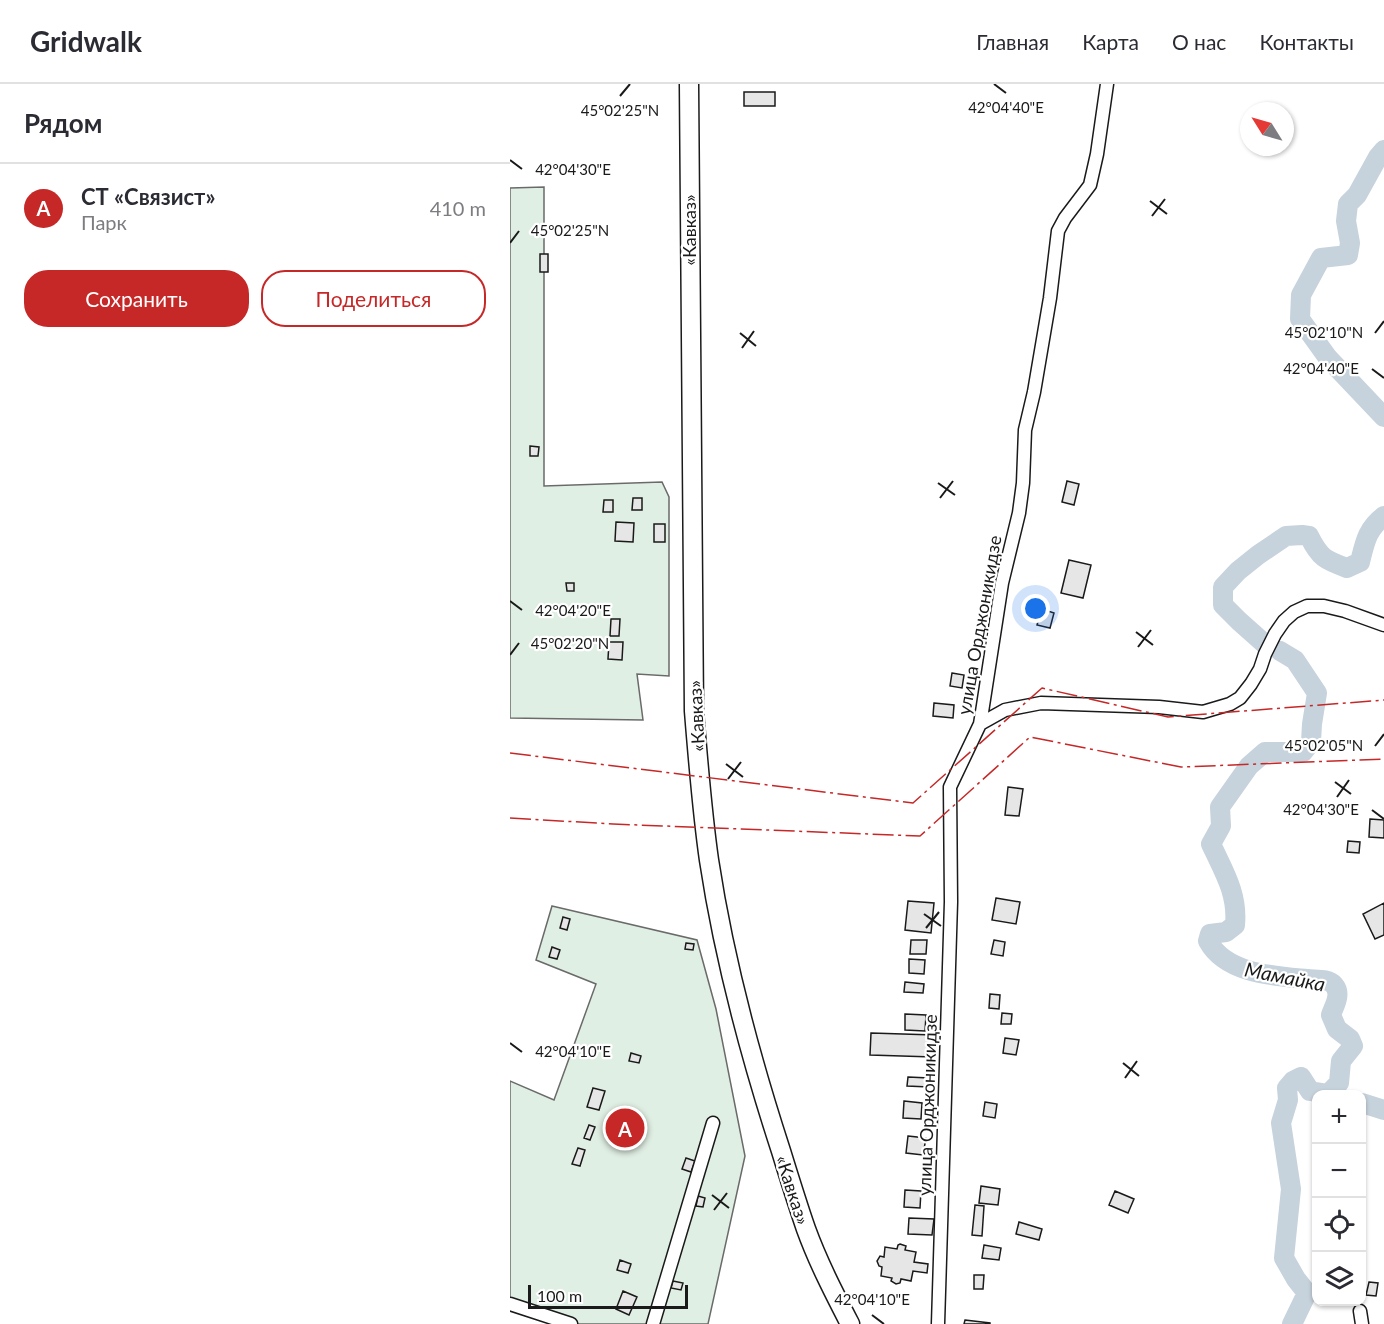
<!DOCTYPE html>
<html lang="ru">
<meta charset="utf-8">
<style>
:root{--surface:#fff;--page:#f2f2f3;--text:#2b2b33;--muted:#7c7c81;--line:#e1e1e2;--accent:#c62828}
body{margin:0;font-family:Lato,sans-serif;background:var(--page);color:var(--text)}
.controls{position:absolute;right:18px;bottom:18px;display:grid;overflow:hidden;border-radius:12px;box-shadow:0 2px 4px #0004}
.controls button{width:54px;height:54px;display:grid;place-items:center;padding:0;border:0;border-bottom:2px solid var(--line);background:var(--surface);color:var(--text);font:30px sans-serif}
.compass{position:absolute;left:730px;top:18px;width:54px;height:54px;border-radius:50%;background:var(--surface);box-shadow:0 2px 4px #0004;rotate:307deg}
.scale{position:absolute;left:18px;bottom:15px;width:160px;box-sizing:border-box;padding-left:6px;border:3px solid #1a1a1a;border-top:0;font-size:16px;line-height:21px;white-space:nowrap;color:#1a1a1a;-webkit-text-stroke:4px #fff;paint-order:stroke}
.you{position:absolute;left:526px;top:525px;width:21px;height:21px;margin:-15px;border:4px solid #fff;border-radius:50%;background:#1a73e8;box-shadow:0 0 0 9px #1a73e833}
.badge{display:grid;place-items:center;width:39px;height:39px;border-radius:50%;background:var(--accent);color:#fff;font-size:20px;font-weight:700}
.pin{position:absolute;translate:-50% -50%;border:3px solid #fff;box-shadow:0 2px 6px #0006}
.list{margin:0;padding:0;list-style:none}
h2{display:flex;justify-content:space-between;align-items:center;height:78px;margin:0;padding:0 24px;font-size:26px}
h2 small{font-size:20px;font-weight:400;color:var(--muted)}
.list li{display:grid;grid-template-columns:39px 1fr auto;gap:18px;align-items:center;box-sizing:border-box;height:90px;padding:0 24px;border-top:2px solid var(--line)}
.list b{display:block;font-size:22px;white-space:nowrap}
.list p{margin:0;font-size:20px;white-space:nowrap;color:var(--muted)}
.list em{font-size:20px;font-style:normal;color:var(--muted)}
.actions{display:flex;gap:12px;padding:18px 24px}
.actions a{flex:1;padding:14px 0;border:2px solid var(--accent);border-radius:24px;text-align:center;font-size:21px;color:var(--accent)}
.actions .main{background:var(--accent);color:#fff}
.icon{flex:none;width:33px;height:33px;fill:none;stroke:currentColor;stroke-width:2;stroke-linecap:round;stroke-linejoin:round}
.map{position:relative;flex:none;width:874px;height:1240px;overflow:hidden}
header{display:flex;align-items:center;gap:36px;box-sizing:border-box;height:84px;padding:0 30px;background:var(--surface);border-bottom:2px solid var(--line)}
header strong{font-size:28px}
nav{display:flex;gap:33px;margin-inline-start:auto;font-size:21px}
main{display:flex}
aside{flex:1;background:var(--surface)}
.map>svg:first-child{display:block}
</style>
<header>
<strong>Gridwalk</strong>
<nav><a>Главная</a><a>Карта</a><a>О нас</a><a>Контакты</a></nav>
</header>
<main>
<aside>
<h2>Рядом<small></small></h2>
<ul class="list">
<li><span class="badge">A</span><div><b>СТ «Связист»</b><p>Парк</p></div><em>410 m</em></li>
</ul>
<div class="actions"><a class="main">Сохранить</a><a>Поделиться</a></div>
</aside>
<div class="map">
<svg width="874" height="1240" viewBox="0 0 874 1240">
<rect width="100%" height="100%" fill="#fff"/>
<path fill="#e0efe3" stroke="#6a6a6a" stroke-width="1.5" d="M34 103V402L152 398 159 413V592L127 590 133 636 0 634V104Z
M42 822 187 856 206 925 235 1072 198 1240H66L0 1221V997L44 1016 86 900 26 876Z"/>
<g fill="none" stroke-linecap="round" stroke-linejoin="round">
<path stroke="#c6d2dc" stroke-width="20" d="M874 66 868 73 847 111 838 120 836 137 840 159 838 171 811 174 791 211 790 235 818 274 874 333
M756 561 729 537 713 521V503L728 487 748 471 776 452 792 451 799 452C810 474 815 476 837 484L850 478C855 458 857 445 874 432
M770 567 785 576 807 609 802 640 801 658 793 668H755L739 682 710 723 711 742 701 760C714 788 728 810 725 841L716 848 700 850 698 857C716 890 764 892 797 895 806 896 818 894 824 901 832 910 824 922 821 931L827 945 840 955 843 962 831 977 829 999 818 1010 800 1007 791 993 783 997 777 1004 778 1016 771 1039 781 1105 774 1174 786 1195 797 1209 782 1240
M852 1019 874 1026"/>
</g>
<path fill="#e6e6e6" stroke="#1a1a1a" stroke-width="1.5" d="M234 8H265V22H234Z
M30 170H38V188H30Z
M20 362 29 363 28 372H20Z
M557 397 569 400 564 421 552 418Z
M123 414H132V426H122Z
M94 416H103V428H93Z
M106 438 124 439 123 458 105 457Z
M144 440H155V458H144Z
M559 476 581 481 573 514 551 509Z
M56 499H64V507H57Z
M532 525 544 529 540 544 527 541Z
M101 535H110L109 552H100Z
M99 558H113L112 576 98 575Z
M442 589 454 591 452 604 440 602Z
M424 619 444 621 443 634 423 632Z
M498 703 513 705 509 732 495 731Z
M860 735 874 736V754L859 753Z
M838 757 850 758 849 769 837 768Z
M486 814 510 818 506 840 482 836Z
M398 817 424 819 421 849 395 846Z
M874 819V851L865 855 853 830Z
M53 833 60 835 57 846 50 844Z
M401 856H417L416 870H400Z
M484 856 495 858 493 872 481 870Z
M176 859 184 860 183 866 175 865Z
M42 863 50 866 47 875 39 873Z
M399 875 415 876 414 890 399 889Z
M395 898 414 900 413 909 394 908Z
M480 910 490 911 489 925 479 924Z
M492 929 502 930 501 940H491Z
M395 930 416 931 415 947 395 946Z
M361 949 424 951 423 973 360 971Z
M495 954 509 956 506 971 493 969Z
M121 969 131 972 129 979 119 977Z
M398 993 419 994V1003L397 1002Z
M83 1004 95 1007 89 1026 77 1023Z
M394 1017 412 1019 411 1035 393 1034Z
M475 1018 487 1020 485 1034 473 1032Z
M103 1027 113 1030 110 1041 100 1038Z
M79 1041 85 1043 80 1056 74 1054Z
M398 1052 416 1054 413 1071 396 1069Z
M68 1064 75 1066 70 1082 62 1080Z
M176 1074 185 1077 181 1088 172 1085Z
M471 1102 490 1105 488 1121 469 1119Z
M395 1106 411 1107 410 1124 394 1123Z
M605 1107 624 1115 618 1129 599 1121Z
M188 1112 195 1114 193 1123 186 1122Z
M465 1121 474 1122 472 1152 462 1151Z
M399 1134 424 1135 422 1151 398 1150Z
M509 1138 532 1145 529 1156 506 1150Z
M390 1160 396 1162 395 1166 406 1168 404 1178 418 1180 417 1189 403 1187 401 1197 391 1195 390 1199 386 1200 381 1197 382 1194 371 1192 372 1183 369 1182 367 1177 370 1172 374 1173 375 1163 387 1165 388 1161Z
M474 1161 491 1164 489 1176 472 1174Z
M110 1176 121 1180 118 1189 107 1186Z
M464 1191H474L473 1205H464Z
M163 1197 173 1199 171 1206 161 1204Z
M859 1198 868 1199 866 1212 856 1211Z
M113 1207 127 1213 119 1231 106 1225Z
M455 1236 480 1239V1240H454Z"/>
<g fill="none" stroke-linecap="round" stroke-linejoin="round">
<g stroke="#1a1a1a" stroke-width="15">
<path id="minor" d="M470 640 495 626 531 619 649 623 693 628 720 620 730 614 741 600 750 585 755 570 765 550 774 537 784 528 797 522H814L835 527 874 541
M0 1220 61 1240
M850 1227 852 1240
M143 1240 203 1039
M428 1240 441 818 440 703 470 640 472 628 492 499 509 429 513 399 515 346 524 308 540 214 548 147 555 134 580 101 587 70 597 0"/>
</g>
<g stroke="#1a1a1a" stroke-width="21">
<path id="highway" d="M179 0 184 627C188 677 192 727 199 776 214 875 240 972 271 1067 279 1093 287 1119 296 1145 308 1178 324 1209 340 1240"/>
</g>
<use href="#minor" stroke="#fff" stroke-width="12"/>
<use href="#highway" stroke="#fff" stroke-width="18"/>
<path stroke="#c62828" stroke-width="1.5" stroke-dasharray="21 4.5 3 4.5" stroke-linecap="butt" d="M0 669 403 719 532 604 658 633 874 616
M0 734 103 740 410 752 520 653 671 683 874 675"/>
</g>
<path fill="none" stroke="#1a1a1a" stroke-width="2" d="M484 0 496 9M110 12 120 0M0 76 12 85M640 117 657 130M642 132 655 115M0 159 9 147M230 249 246 262M865 249 874 237M232 264 244 247M862 285 874 294M428 399 445 411M430 414 443 397M0 517 12 526M626 548 643 561M628 563 641 546M0 571 9 559M865 662 874 650M216 680 233 693M218 695 231 678M825 698 841 710M827 713 839 696M862 726 874 735M414 830 431 842M416 844 429 828M0 959 12 968M613 979 629 992M615 994 627 977M202 1111 219 1124M204 1126 217 1109M362 1231 374 1240"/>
<g text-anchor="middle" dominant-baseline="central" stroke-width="4.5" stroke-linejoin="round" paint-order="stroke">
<g font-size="18" fill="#1a1a1a" stroke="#fff">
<text transform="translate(179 146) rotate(-90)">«Кавказ»</text>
<text transform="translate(469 541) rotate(-80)">улица Орджоникидзе</text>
<text transform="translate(186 632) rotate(-93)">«Кавказ»</text>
<text transform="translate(417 1021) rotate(-88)">улица Орджоникидзе</text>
<text transform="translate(283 1106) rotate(72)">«Кавказ»</text>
</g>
<g font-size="20" font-style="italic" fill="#1a1a1a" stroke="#fff">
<text transform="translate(775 892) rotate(11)">Мамайка</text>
</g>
</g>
<g font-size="15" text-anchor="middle" fill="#1a1a1a" stroke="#fff" stroke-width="4.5" stroke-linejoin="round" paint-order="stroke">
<text x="496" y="29">42°04'40"E</text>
<text x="110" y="32">45°02'25"N</text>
<text x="63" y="91">42°04'30"E</text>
<text x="60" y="152">45°02'25"N</text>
<text x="814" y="254">45°02'10"N</text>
<text x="811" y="290">42°04'40"E</text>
<text x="63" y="532">42°04'20"E</text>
<text x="60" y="565">45°02'20"N</text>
<text x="814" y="667">45°02'05"N</text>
<text x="811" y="731">42°04'30"E</text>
<text x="63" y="973">42°04'10"E</text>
<text x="362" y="1221">42°04'10"E</text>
</g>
</svg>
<div class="controls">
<button>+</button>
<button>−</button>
<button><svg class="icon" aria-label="locate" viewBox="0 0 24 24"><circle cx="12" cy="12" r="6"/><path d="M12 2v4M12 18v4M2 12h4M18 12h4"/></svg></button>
<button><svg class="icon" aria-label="layers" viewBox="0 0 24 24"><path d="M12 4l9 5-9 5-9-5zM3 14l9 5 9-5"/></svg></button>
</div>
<svg class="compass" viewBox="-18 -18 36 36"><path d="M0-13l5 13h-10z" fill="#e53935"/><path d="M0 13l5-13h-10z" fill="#7c7c81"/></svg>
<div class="scale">100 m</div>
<div class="you"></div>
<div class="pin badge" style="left:115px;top:1044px">A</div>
</div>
</main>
